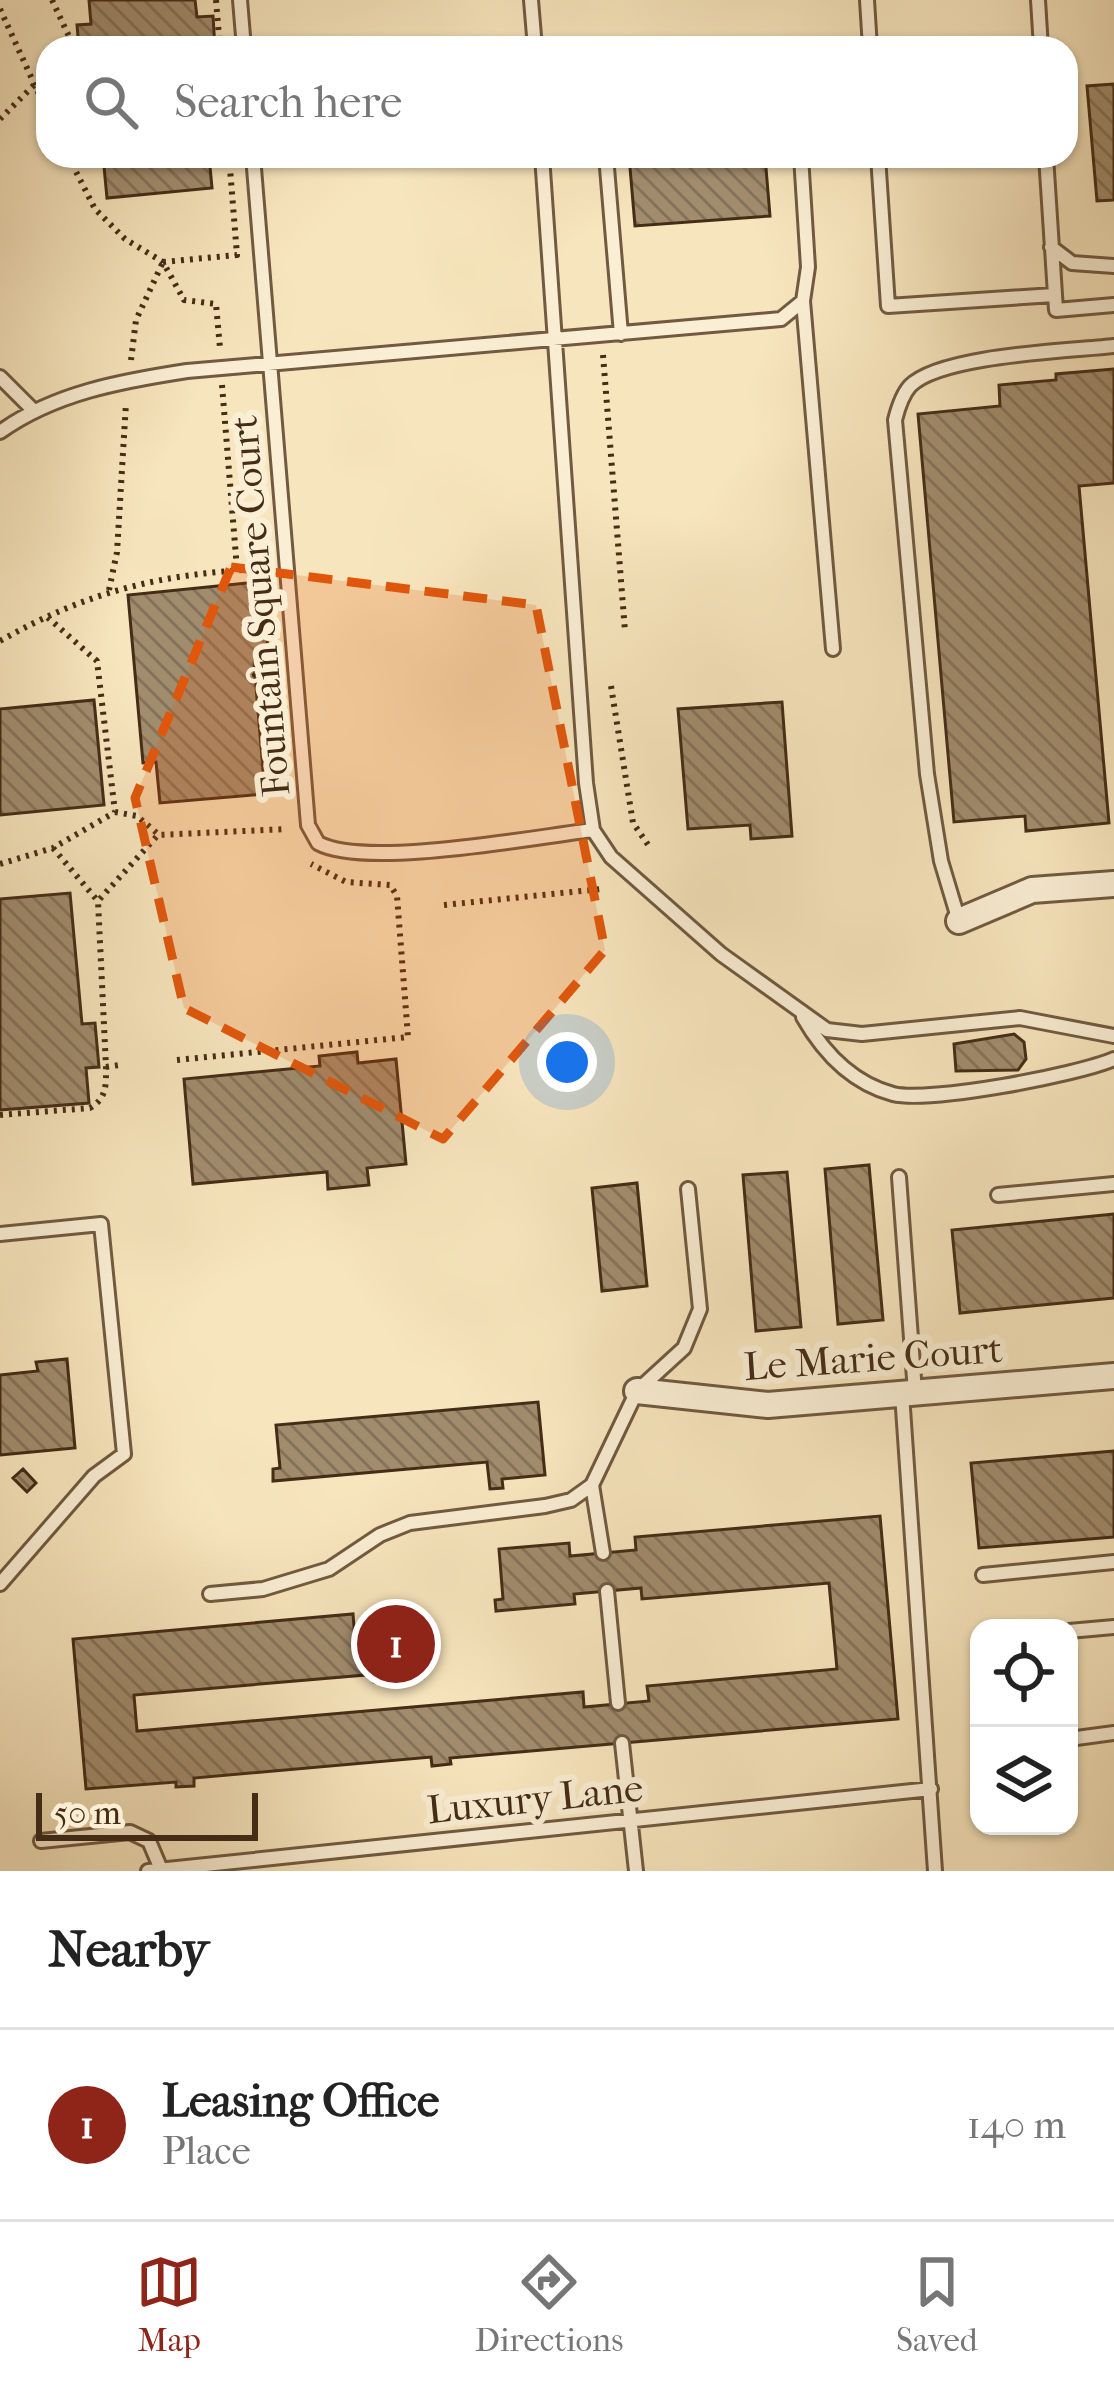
<!DOCTYPE html>
<style>
:root{--surface:#fff;--page:#f2f2f2;--text:#222;--muted:#767676;--line:#e0e0e0;--accent:#8f2418}
body{margin:0;font-family:"IM FELL French Canon",serif;background:var(--page);color:var(--text)}
.controls{position:absolute;right:36px;bottom:36px;display:grid;overflow:hidden;border-radius:24px;box-shadow:0 3px 9px #0004}
.controls button{width:108px;height:108px;display:grid;place-items:center;padding:0;border:0;border-bottom:3px solid var(--line);background:var(--surface);color:var(--text);font:60px sans-serif}
.scale{position:absolute;left:36px;bottom:30px;width:222px;box-sizing:border-box;padding-left:12px;border:6px solid #442c16;border-top:0;font-size:33px;line-height:42px;white-space:nowrap;color:#442c16;-webkit-text-stroke:9px #faeed4;paint-order:stroke}
.you{position:absolute;left:567px;top:1062px;width:42px;height:42px;margin:-30px;border:9px solid #fff;border-radius:50%;background:#1a73e8;box-shadow:0 0 0 18px #1a73e833}
.badge{display:grid;place-items:center;width:78px;height:78px;border-radius:50%;background:var(--accent);color:#fff;font-size:39px;font-weight:700}
.pin{position:absolute;translate:-50% -50%;border:6px solid #fff;box-shadow:0 3px 12px #0006}
.list{margin:0;padding:0;list-style:none}
h2{display:flex;justify-content:space-between;align-items:center;height:156px;margin:0;padding:0 48px;font-size:51px}
h2 small{font-size:39px;font-weight:400;color:var(--muted)}
.list li{display:grid;grid-template-columns:78px 1fr auto;gap:36px;align-items:center;box-sizing:border-box;height:192px;padding:0 48px;border-top:3px solid var(--line)}
.list b{display:block;font-size:45px;white-space:nowrap}
.list p{margin:0;font-size:39px;white-space:nowrap;color:var(--muted)}
.list em{font-size:39px;font-style:normal;color:var(--muted)}
.icon{flex:none;width:66px;height:66px;fill:none;stroke:currentColor;stroke-width:2;stroke-linecap:round;stroke-linejoin:round}
.map{position:relative;flex:none;width:1114px;height:1871px;overflow:hidden}
.search{position:absolute;background:var(--surface);box-shadow:0 3px 9px #0004;left:36px;right:36px;top:36px;height:132px;display:flex;align-items:center;gap:30px;box-sizing:border-box;padding:0 42px;border-radius:36px;color:var(--muted);font-size:45px}
.sheet{height:348px;background:var(--surface)}
nav{display:flex;justify-content:space-around;align-items:center;box-sizing:border-box;height:168px;border-top:3px solid var(--line);background:var(--surface);font-size:33px;color:var(--muted)}
nav a{display:grid;justify-items:center;gap:6px}
nav .on{color:var(--accent)}
.map>svg:first-child{display:block}
</style>
<div class="map">
<svg width="1114" height="1871" viewBox="0 0 1114 1871">
<defs>
<pattern id="building-back-hatch" width="6" height="6" patternUnits="userSpaceOnUse" patternTransform="scale(3)"><rect width="6" height="6" fill="#a18c6d"/><path d="M-1 5l2 2M0 0l6 6M5-1l2 2" fill="none" stroke="#857359"/></pattern>
</defs>
<rect width="100%" height="100%" fill="#f7e5bd"/>
<filter id="stains"><feTurbulence type="fractalNoise" baseFrequency=".00167" numOctaves="4"/><feColorMatrix values="0 0 0 0 .2 0 0 0 0 .09 0 0 0 0 .02 0 0 0 .5 -.17"/></filter>
<radialGradient id="worn" r=".72"><stop offset=".6" stop-color="#630" stop-opacity="0"/><stop offset="1" stop-color="#630" stop-opacity=".3"/></radialGradient>
<path fill="url(#building-back-hatch)" stroke="#442c16" stroke-width="3" d="M89 0H195L197 17 213 16 215 48H79L77 25 91 24Z
M1114 84V200L1097 201 1087 86Z
M103 156H209L212 188 107 198Z
M629 156H765L770 216 635 226Z
M1114 369V483L1079 486 1109 823 1026 831 1025 816 954 822 918 414 1000 406 999 385 1056 380V374Z
M247 583H262L269 662 254 663 265 794 160 803 156 762 143 763 128 595Z
M94 700 104 805 0 815V709Z
M782 702 792 836 751 839 750 825 688 829 678 709Z
M70 893 82 1024 95 1023 99 1067 86 1068 89 1103 0 1110V899Z
M1014 1034 1024 1042 1026 1059 1018 1070 956 1071 954 1044Z
M357 1052 358 1063 396 1059 406 1164 367 1168 369 1185 328 1189 327 1172 193 1184 184 1079 320 1066 319 1056Z
M869 1165 883 1320 838 1324 825 1169Z
M787 1172 801 1327 756 1331 743 1175Z
M637 1183 647 1286 602 1291 592 1188Z
M1114 1214V1298L960 1313 952 1230Z
M67 1359 75 1448 0 1455V1375L38 1371 36 1362Z
M538 1402 545 1475 502 1479 503 1488 490 1489 487 1462 273 1481V1469L280 1468 276 1425Z
M1114 1451V1537L979 1548 971 1463Z
M23 1469 36 1483 27 1492 13 1478Z
M880 1516 898 1719 450 1758 451 1764 432 1766 431 1757 194 1778V1786L176 1787V1782L86 1789 73 1639 353 1614 357 1664H365V1675L134 1695 137 1731 583 1692 584 1707 649 1701 647 1686 837 1669 829 1583 642 1599 641 1588 574 1594 575 1604 496 1611 495 1600 503 1599 499 1549 569 1543 570 1556 636 1550 635 1537Z
M417 1607 423 1678 374 1682 368 1611Z"/>
<g fill="none" stroke-linecap="round" stroke-linejoin="round">
<g stroke="#715a40" stroke-width="18">
<path id="lane" d="M240 0 244 48
M531 0 535 48
M867 0 870 48
M1038 0 1041 48
M253 156 308 825 318 843C365 869 534 837 593 830
M542 156 586 783 593 830 611 857 721 954 827 1030 862 1034 1020 1018 1114 1036
M606 156 621 334
M878 156 888 306 1054 295
M1046 156 1056 310 1114 305
M1051 247 1072 263 1114 266
M803 301 833 649
M0 377 32 409
M0 432C54 393 122 381 187 371L781 319 803 301 808 267 801 156
M959 921 941 861 927 774 895 420C898 408 902 395 910 386 940 355 1069 351 1114 346
M803 1017C823 1052 852 1083 893 1094 929 1103 1077 1075 1114 1059
M899 1177 915 1392
M998 1195 1114 1184
M0 1234 101 1224 124 1454 94 1476 0 1584
M902 1394 935 1871
M592 1485 603 1553
M983 1575 1114 1562
M607 1591 618 1703
M210 1594 263 1589 329 1569 380 1535 410 1523 545 1506 571 1500 592 1485 637 1391 684 1348 700 1309 688 1189
M1069 1631 1114 1627
M1069 1739 1114 1733
M622 1743 636 1871
M41 1841 130 1832 149 1841 160 1867
M148 1871 931 1789"/>
</g>
<g stroke="#715a40" stroke-width="30">
<path id="street" d="M959 921 1032 890 1114 884
M637 1391 768 1405 1114 1376"/>
</g>
<path stroke="#442c16" stroke-width="6" stroke-dasharray="3 6" stroke-linecap="butt" d="M52 0 73 45 70 48
M216 0 220 48
M0 9 48 114
M0 119 48 71
M68 156 95 209 125 239 163 262 184 300 216 304 220 348
M568 156 586 165
M163 262 237 255 229 156
M603 355 625 631
M131 360 136 320 163 262
M222 385 237 569
M109 590 117 552 126 403
M0 641C88 591 163 573 264 569L265 573
M611 686 633 823 651 849
M115 812 137 816 158 834
M53 848 97 900
M0 864 53 848 115 812 97 661 46 616
M444 905 601 889
M177 1060 408 1037 397 896 390 885 346 882 311 864
M106 1067 119 1065
M0 1115 90 1108C107 1098 106 1085 106 1067L98 901 158 835 287 829"/>
<use href="#lane" stroke="#faeed4" stroke-width="12"/>
<use href="#street" stroke="#faeed4" stroke-width="24"/>
</g>
<path fill="#e0570c" fill-opacity="0.2" stroke="#e0570c" stroke-width="9" stroke-dasharray="24 15" stroke-linejoin="round" d="M231 567 536 605 605 950 443 1139 184 1008 135 798Z"/>
<g text-anchor="middle" dominant-baseline="central" stroke-width="12" stroke-linejoin="round" paint-order="stroke">
<g font-size="39" fill="#442c16" stroke="#faeed4">
<text transform="translate(260 606) rotate(-95)">Fountain Square Court</text>
<text transform="translate(873 1358) rotate(-4)">Le Marie Court</text>
<text transform="translate(535 1799) rotate(-6)">Luxury Lane</text>
</g>
</g>
<rect width="100%" height="100%" filter="url(#stains)"/>
<rect width="100%" height="100%" fill="url(#worn)"/>
</svg>
<div class="controls">
<button><svg class="icon" aria-label="locate" viewBox="0 0 24 24"><circle cx="12" cy="12" r="6"/><path d="M12 2v4M12 18v4M2 12h4M18 12h4"/></svg></button>
<button><svg class="icon" aria-label="layers" viewBox="0 0 24 24"><path d="M12 4l9 5-9 5-9-5zM3 14l9 5 9-5"/></svg></button>
</div>
<div class="scale">50 m</div>
<div class="you"></div>
<div class="pin badge" style="left:396px;top:1644px">1</div>
<div class="search"><svg class="icon" aria-label="search" viewBox="0 0 24 24"><circle cx="10" cy="10" r="6"/><path d="M15 15l6 6"/></svg>Search here</div>
</div>
<section class="sheet">
<h2>Nearby<small></small></h2>
<ul class="list">
<li><span class="badge">1</span><div><b>Leasing Office</b><p>Place</p></div><em>140 m</em></li>
</ul>
</section>
<nav>
<a class="on"><svg class="icon" aria-label="map" viewBox="0 0 24 24"><path d="M3 6l6-2 6 2 6-2v14l-6 2-6-2-6 2zM9 4v14M15 6v14"/></svg>Map</a>
<a><svg class="icon" aria-label="directions" viewBox="0 0 24 24"><path d="M12 3l9 9-9 9-9-9zM9 14v-3h6M13 9l2 2-2 2"/></svg>Directions</a>
<a><svg class="icon" aria-label="saved" viewBox="0 0 24 24"><path d="M7 4h10v16l-5-4-5 4z"/></svg>Saved</a>
</nav>
